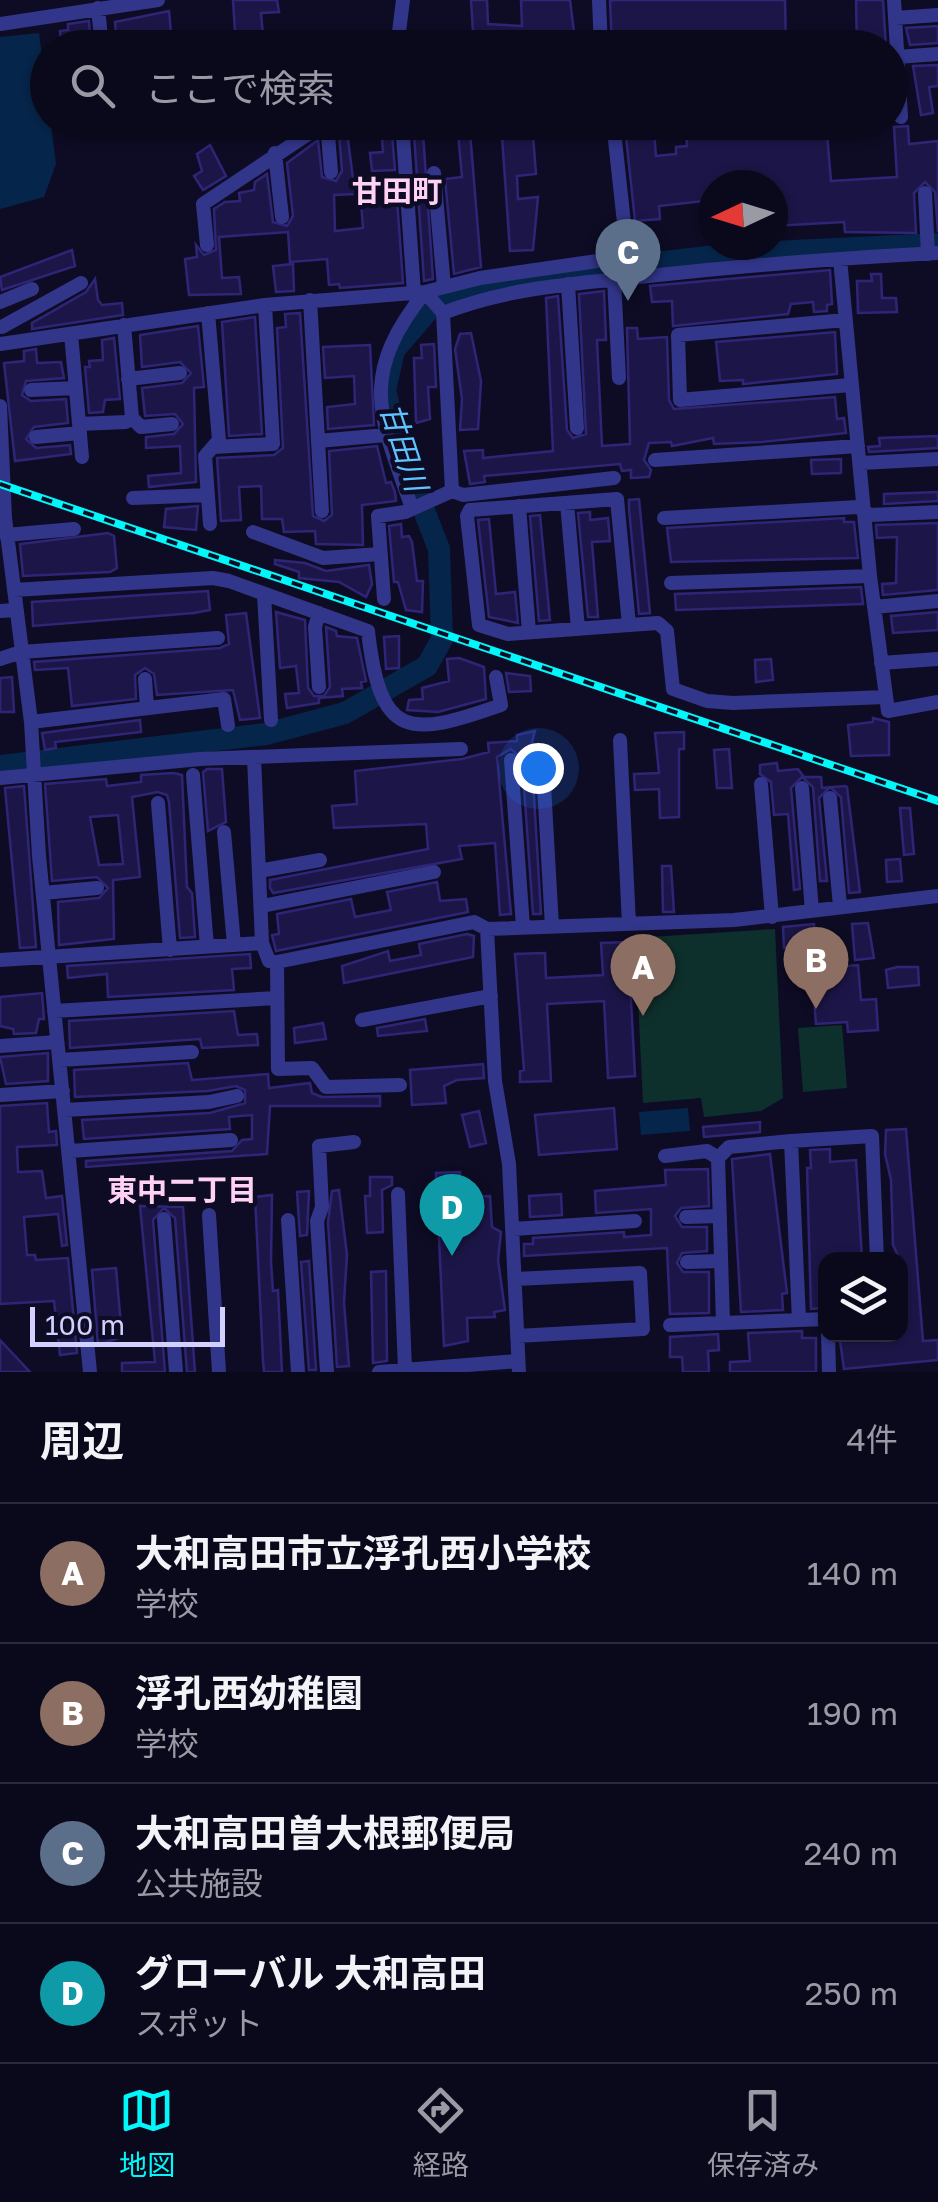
<!DOCTYPE html>
<html lang="ja">
<meta charset="utf-8">
<style>
:root{--surface:#0a091c;--page:#131225;--text:#f1f3f6;--muted:#999aa3;--line:#2a2a3b;--accent:#00f8fb}
body{margin:0;font-family:"Golos Text","Noto Sans JP",sans-serif;background:var(--page);color:var(--text)}
.controls{position:absolute;right:30px;bottom:30px;display:grid;overflow:hidden;border-radius:20px;box-shadow:0 2px 8px #0004}
.controls button{width:90px;height:90px;display:grid;place-items:center;padding:0;border:0;border-bottom:2px solid var(--line);background:var(--surface);color:var(--text);font:50px sans-serif}
.compass{position:absolute;left:698px;top:170px;width:90px;height:90px;border-radius:50%;background:var(--surface);box-shadow:0 2px 8px #0004;rotate:266deg}
.scale{position:absolute;left:30px;bottom:25px;width:195px;box-sizing:border-box;padding-left:10px;border:5px solid #d2d0ff;border-top:0;font-size:28px;line-height:35px;white-space:nowrap;color:#d2d0ff;-webkit-text-stroke:8px #0e0c25;paint-order:stroke}
.you{position:absolute;left:538px;top:768px;width:35px;height:35px;margin:-25px;border:8px solid #fff;border-radius:50%;background:#1a73e8;box-shadow:0 0 0 15px #1a73e833}
.badge{display:grid;place-items:center;width:65px;height:65px;border-radius:50%;background:var(--accent);color:#fff;font-size:32px;font-weight:700}
.pin{position:absolute;translate:-50% -82px;filter:drop-shadow(0 2px 5px #0008)}
.pin::after{content:'';position:absolute;top:52px;width:35px;height:30px;background:inherit;clip-path:polygon(0 0,100% 0,50% 100%)}
.list{margin:0;padding:0;list-style:none}
h2{display:flex;justify-content:space-between;align-items:center;height:130px;margin:0;padding:0 40px;font-size:42px}
h2 small{font-size:32px;font-weight:400;color:var(--muted)}
.list li{display:grid;grid-template-columns:65px 1fr auto;gap:30px;align-items:center;box-sizing:border-box;height:140px;padding:0 40px;border-top:2px solid var(--line)}
.list b{display:block;font-size:38px;white-space:nowrap}
.list p{margin:0;font-size:32px;white-space:nowrap;color:var(--muted)}
.list em{font-size:32px;font-style:normal;color:var(--muted)}
.icon{flex:none;width:55px;height:55px;fill:none;stroke:currentColor;stroke-width:2;stroke-linecap:round;stroke-linejoin:round}
.map{position:relative;flex:none;width:938px;height:1372px;overflow:hidden}
.search{position:absolute;background:var(--surface);box-shadow:0 2px 8px #0004;left:30px;right:30px;top:30px;height:110px;display:flex;align-items:center;gap:25px;box-sizing:border-box;padding:0 35px;border-radius:55px;color:var(--muted);font-size:38px}
.sheet{height:690px;background:var(--surface)}
nav{display:flex;justify-content:space-around;align-items:center;box-sizing:border-box;height:140px;border-top:2px solid var(--line);background:var(--surface);font-size:28px;color:var(--muted)}
nav a{display:grid;justify-items:center;gap:5px}
nav .on{color:var(--accent)}
.map>svg:first-child{display:block}
</style>
<div class="map">
<svg width="938" height="1372" viewBox="0 0 938 1372">
<rect width="100%" height="100%" fill="#0e0c25"/>
<path fill="#0e302c" d="M775 929 783 1098 761 1111 704 1117 701 1098 643 1103 635 938Z
M842 1025 847 1088 803 1092 798 1028Z"/>
<path fill="#06254a" d="M39 33 56 164 44 197 0 209V37Z
M688 1108 690 1131 641 1135 639 1112Z"/>
<g fill="none" stroke-linecap="round" stroke-linejoin="round">
<path stroke="#06254a" stroke-width="22" d="M0 766 266 734 345 713 427 666 442 639 439 549 398 444 385 390 394 350 438 299 479 284 732 254 938 244"/>
</g>
<path fill="#1c1648" stroke="#2e2577" stroke-width="2.5" fill-rule="evenodd" d="M233 0H277L279 12 261 13 264 48H236Z
M471 0H487L488 24 522 26 521 0H570L576 48H474Z
M614 0H785L786 48H612L610 1Z
M856 0H883L886 48H857Z
M169 11 171 32 157 33 158 48H117L115 22Z
M89 21 91 48H69V42H61L60 31 68 30V24Z
M938 26V43L910 45 906 28Z
M938 65V86L929 87 933 113 921 115 913 66Z
M381 122H391L395 170 372 171 370 153 383 152Z
M501 122H532L536 174 517 176 518 199 538 197 533 250 510 251Z
M724 122H826L831 181 897 177 894 127 908 126 909 144 938 141V232L935 192 925 182 914 193 916 233 845 232 844 222 773 226V185H713V200L659 206 660 219 635 221 626 137H631L630 128 649 127V132L654 131 656 156 676 154V147L687 146 686 129 724 126Z
M347 132 355 194 334 195 335 231 363 228 361 202 397 199 403 283 340 288 339 284 329 285 327 259 290 262 288 232 219 237 222 278 239 277 241 294 189 295 185 259 197 257 196 245 204 255 216 250 214 209 225 202 240 201 239 193 254 190 255 182 267 174 273 222 287 226 293 216 287 163 318 140 322 177 336 181 342 171 339 133Z
M470 132 481 267 454 274 445 179 462 177 458 133Z
M423 133 433 279 424 281 414 134Z
M210 145 226 176 203 190 194 176 202 171 197 154Z
M72 250 75 266 2 290 0 277Z
M293 264 294 291 276 292 273 266Z
M830 270 832 304 827 305V311L814 312 813 302 791 304 788 314 673 326 672 301 652 302 650 286Z
M871 274H881L882 298H896L897 312 858 313 857 281H872Z
M95 279 98 300 102 305 122 303 123 315 32 329V323L86 292Z
M604 291 606 340H597L602 446 630 444 627 328H637L638 339 667 337 669 400 674 409 835 397 837 419 844 418 846 433 762 442 714 444 713 438 672 446 671 442 649 443 644 460 651 470 649 477 631 478V470L622 471 620 464 484 476 485 482 470 484 464 451 483 450V458L553 451 546 298 558 296 567 430 573 438 586 434 579 294Z
M300 313 313 516 324 521 332 515 329 451 377 446 386 483 391 482 395 492 396 501 362 505 363 545 316 544 315 531 284 532 282 519H262L261 486 239 487 241 520 221 521 217 458 274 455 283 448 277 328 286 327 285 314Z
M255 317 262 434 229 436 222 322Z
M198 326 204 387 194 388 196 482 149 487 148 476 181 473 180 446 146 448V437L174 434 183 424 175 414 145 416 142 388 182 383 191 373 180 362 142 367 140 335Z
M835 332 837 374 743 384V380L720 381 716 342Z
M471 333 481 381 478 429 460 430 462 399 455 349 460 334Z
M114 338 120 399 105 400 103 412 89 413 85 367H90L89 361 103 360 102 340Z
M434 344 436 387H428L430 419 416 423 414 358H422L421 345Z
M370 345 374 425 328 429 327 407 355 404 354 376 325 378 323 347Z
M36 349 37 363 61 362 64 378 26 381 22 395 31 401 66 399 68 423 34 427 26 439 36 448 70 445 71 454 15 461 4 363 24 361V351Z
M938 436V448L869 452 868 447 880 446 879 438Z
M841 459V473L812 474 811 460Z
M938 492V501L884 504V494Z
M639 499 650 613 639 614 629 509V500Z
M198 506 196 530 164 527 166 509Z
M590 512V520L608 518 610 541 592 542 598 617H588L578 513Z
M540 515 550 620 539 621 530 516Z
M844 518V522H854L858 558 671 562 667 528Z
M489 519 496 594 515 592 518 623 489 617 478 520Z
M938 523V590L883 595 882 584 896 583 897 537 877 538 876 525Z
M401 524 402 537 409 536 412 542 417 581H423L422 612 406 610 398 582H394L389 526Z
M108 533 114 536 117 568 110 572 23 576 20 544Z
M275 560 305 563 326 571 369 565 372 584 366 597 339 582 299 578V572L275 564Z
M861 587 863 604 676 610 675 594Z
M208 591 210 610 194 613 33 626 32 602Z
M276 612 305 620 308 688 314 696H324L330 687 326 627 336 631 337 636 357 638 366 681 361 682 362 688 342 689 343 696 319 698V703L287 708 285 694 299 693 296 666 280 668Z
M938 612V630L893 633 891 616Z
M246 613 260 718 240 720 233 690 157 695 154 674 145 668 135 675 136 699 72 706 68 668 35 670 34 662 220 648 229 644 226 615Z
M399 636V668L386 669 384 637Z
M459 658 484 667 486 699 438 712 407 710 409 700 423 699 422 688 449 681 447 659Z
M771 659 773 680 756 682 755 660Z
M506 673 530 676 531 691 509 692Z
M12 677 14 712H0V678Z
M873 718 889 722V755L851 756 848 725 873 722Z
M140 720 141 732 55 742 56 748 45 750 42 733Z
M535 731 531 746 541 914H533L522 759 511 749 497 757 511 914 500 915 495 843 459 846 462 859 273 893 270 888V880L428 849 426 824 334 828 332 806 357 804 355 771 462 759 489 752 488 743 517 741V735Z
M684 732V749H679V817L660 818 659 789 635 790 634 774 659 773 655 733Z
M729 749 732 788H717L714 750Z
M777 763 778 771 798 769 804 777H821L822 788 845 786 847 787 860 892 849 893 841 797 830 787 819 798 827 881H820L813 787 802 777 791 788 800 889 794 890 788 814 774 815 771 782 760 774V765Z
M207 769H222L226 822 208 831 203 772Z
M174 773 182 775 187 887 192 893 195 937 180 938 169 802 167 795 158 792 132 797 140 877 113 880 114 939 59 945 58 902 99 898 108 888 97 877 52 881 45 784 106 779 107 786 141 782V775ZM118 815 123 864 99 865 90 817Z
M24 786 36 947 20 948 5 788Z
M900 808H910L914 854 904 855Z
M900 859 902 881 887 882 886 860Z
M662 866H671L674 912H663Z
M437 882 440 901 466 899 468 912 276 951 272 935 279 934 277 914 351 899 355 917 391 910 387 892Z
M868 923 874 958 855 960 852 924Z
M814 924 815 942 834 940 835 967 858 965 861 1000 876 999 878 1030 848 1032 847 1022 816 1024 810 946 784 948 783 927Z
M467 934 474 936 473 957 344 983 342 966 388 951 390 961 421 955 419 944Z
M628 942 635 1076 608 1078 604 1001 547 1004 551 1081 520 1082V1071L524 1070 515 954 545 953 546 978 603 975 601 943Z
M250 954 251 968 232 969 234 990 108 997 107 974 68 978 67 966Z
M897 967H918L919 985 888 988 886 970Z
M42 993 44 1019H39L36 1033 14 1034 13 1029 0 1026V997Z
M234 1011 238 1035 257 1034 258 1045 202 1048 200 1039 70 1048 69 1021Z
M425 1019 427 1031 378 1036 377 1028Z
M323 1023 326 1039 295 1043 294 1028Z
M48 1053V1081L6 1084 0 1057Z
M188 1063 192 1080 268 1074 269 1088 310 1083 312 1093 322 1097 380 1096V1106H270L267 1154 86 1167V1161L232 1151 242 1140 252 1139V1115L229 1117 230 1129 84 1139 82 1120 210 1113 245 1103V1090L236 1086 208 1091 75 1097 74 1070Z
M483 1064 484 1078 457 1080 444 1086 446 1103 412 1105 410 1070Z
M47 1103 49 1132 56 1131 57 1145 17 1147 18 1172 42 1171 46 1198 62 1196 67 1245 62 1246 58 1214 24 1217 27 1255H35L36 1260 68 1258 77 1353 60 1355 54 1301 0 1304V1106Z
M614 1108 617 1149 539 1155 535 1115Z
M479 1111 486 1143 470 1147 462 1115Z
M760 1122V1132L704 1137 703 1127Z
M906 1129 923 1341 938 1340V1360L844 1369 839 1334H900V1260L893 1245 891 1180 885 1154 886 1130Z
M830 1149V1162L856 1160 862 1259 826 1260 824 1308 811 1309 807 1168H811L810 1150Z
M770 1154 787 1293 782 1294 783 1310 741 1312 732 1159Z
M708 1169 709 1206 681 1208 675 1216 682 1227H707V1251L682 1253 677 1263 683 1272H709V1313L670 1314 667 1248 524 1256V1244H533V1238L624 1232V1237L651 1235V1209L596 1213 595 1191 666 1185 665 1170Z
M460 1172 462 1197 490 1196 492 1227 501 1232 498 1260 505 1310 494 1312 495 1317 467 1318 468 1341 444 1346 436 1173Z
M370 1177H392V1185L382 1190 383 1232 367 1233 365 1196H370Z
M339 1190 347 1255 344 1302 349 1366 337 1367 328 1222 332 1191Z
M309 1191 307 1235 300 1236 297 1192Z
M561 1194 562 1215 530 1217 529 1196Z
M272 1195 271 1262 273 1291 278 1290 282 1372H264L263 1361 255 1197Z
M140 1206 183 1207 195 1372H187L175 1218 164 1208 153 1220 165 1372H122V1363L155 1362Z
M309 1261 316 1370H309L301 1262Z
M116 1268 122 1337 98 1345 92 1270Z
M386 1271 387 1361 373 1363 371 1272Z
M802 1331V1338H816V1372H730V1362L750 1361 748 1333Z
M718 1334 719 1350 708 1351 709 1372H683L682 1357H670V1337Z
M0 1340 30 1372H0Z"/>
<g fill="none" stroke-linecap="round" stroke-linejoin="round">
<path stroke="#32368a" stroke-width="14" d="M599 0 601 48
M894 0 901 117
M98 8 102 48
M895 18 938 15
M0 24 158 0
M397 48 403 0
M897 57 938 54
M327 122 331 172
M402 122 414 293
M613 122 627 250 648 276
M275 153 282 217
M434 173 444 287
M925 193 928 254
M207 245 203 204 326 122
M840 259 870 576 888 711 938 702
M614 279 619 378
M568 284 577 428
M310 300 322 511
M0 302 32 289
M208 313 219 440 205 456 210 524
M443 313C507 288 571 284 639 277 739 266 837 258 938 253
M845 320 678 335 680 400 850 385
M2 327 81 283
M71 334 82 457
M0 344 265 305 425 292 480 278 604 260 627 250
M128 379 180 373
M31 390 76 388
M0 406 5 518 31 722 39 856 90 1372
M132 418 141 427 172 424
M79 424 126 422 132 418 124 325
M36 437 80 433
M318 441 386 435
M213 447 273 444 265 305
M655 460 858 446
M861 463 938 459
M452 491 463 495 614 478
M133 498 208 495
M617 499 629 625 508 634 479 625 467 516 470 510Z
M567 503 578 629
M519 506 529 632
M664 518 858 507 870 515 938 512
M253 532 323 558 380 554
M6 535 74 529
M671 583 870 576
M14 590 213 578 229 581 368 631C380 739 408 738 501 705L496 677
M264 594 271 720
M384 599 378 516 405 512 452 491 443 313 425 292C358 376 379 415 412 508
M874 607 938 601
M0 611 16 610
M319 613 315 627 319 687
M629 625 658 623 667 631 673 689 707 701 733 703 886 697
M0 659 21 652 218 638
M881 663 938 659
M145 679 147 708
M31 722 224 699 228 725
M620 740 629 924
M542 750 552 927
M254 757 262 943
M511 760 523 927
M193 775 207 947
M0 778 200 759 461 749
M761 784 772 917
M802 788 812 911
M830 798 840 906
M158 803 170 950
M224 832 234 945
M259 871 320 860
M43 893 97 888
M262 906 434 872
M487 929 495 1081 509 1164 519 1372
M0 960 262 943 269 961 277 962
M54 1011 277 998
M362 1020 491 996
M0 1046 57 1042
M60 1060 192 1052
M400 1085 326 1087 312 1068 278 1069 277 962 474 922 487 929 734 920 938 896
M0 1095 63 1091
M65 1110 209 1102 237 1096
M791 1141 799 1320 723 1323 718 1158 729 1147Z
M791 1141 872 1136 877 1260
M70 1151 231 1140
M665 1156 707 1151 718 1158
M398 1194 405 1369
M209 1215 219 1372
M686 1217 720 1216
M164 1219 176 1372
M288 1220 298 1372
M513 1229 635 1221
M687 1262 721 1261
M516 1279 640 1273 643 1329 517 1336
M799 1320 826 1319
M670 1325 723 1323
M828 1334 829 1372
M327 1372 317 1221 322 1207 319 1146 354 1142
M379 1372 518 1361"/>
<g stroke="#00f8fb" stroke-width="8">
<path id="rail" d="M0 484 938 801"/>
</g>
<use href="#rail" stroke="#0e0c25" stroke-width="4" stroke-dasharray="11" stroke-linecap="butt"/>
</g>
<g text-anchor="middle" dominant-baseline="central" stroke-width="9" stroke-linejoin="round" paint-order="stroke">
<g font-size="30" font-weight="bold" fill="#ffd2f3" stroke="#0e0c25">
<text x="397" y="191">甘田町</text>
<text x="182" y="1190">東中二丁目</text>
</g>
<g font-size="30" font-style="italic" fill="#5ec3ff" stroke="#0e0c25">
<text transform="translate(404 447) rotate(72)">甘田川</text>
</g>
</g>
</svg>
<div class="controls">
<button><svg class="icon" aria-label="layers" viewBox="0 0 24 24"><path d="M12 4l9 5-9 5-9-5zM3 14l9 5 9-5"/></svg></button>
</div>
<svg class="compass" viewBox="-18 -18 36 36"><path d="M0-13l5 13h-10z" fill="#e53935"/><path d="M0 13l5-13h-10z" fill="#999aa3"/></svg>
<div class="scale">100 m</div>
<div class="you"></div>
<div class="pin badge" style="left:643px;top:1016px;background:#8d6e63">A</div>
<div class="pin badge" style="left:816px;top:1009px;background:#8d6e63">B</div>
<div class="pin badge" style="left:628px;top:301px;background:#5c6f8a">C</div>
<div class="pin badge" style="left:452px;top:1256px;background:#0f9aa8">D</div>
<div class="search"><svg class="icon" aria-label="search" viewBox="0 0 24 24"><circle cx="10" cy="10" r="6"/><path d="M15 15l6 6"/></svg>ここで検索</div>
</div>
<section class="sheet">
<h2>周辺<small>4件</small></h2>
<ul class="list">
<li><span class="badge" style="background:#8d6e63">A</span><div><b>大和高田市立浮孔西小学校</b><p>学校</p></div><em>140 m</em></li>
<li><span class="badge" style="background:#8d6e63">B</span><div><b>浮孔西幼稚園</b><p>学校</p></div><em>190 m</em></li>
<li><span class="badge" style="background:#5c6f8a">C</span><div><b>大和高田曽大根郵便局</b><p>公共施設</p></div><em>240 m</em></li>
<li><span class="badge" style="background:#0f9aa8">D</span><div><b>グローバル 大和高田</b><p>スポット</p></div><em>250 m</em></li>
</ul>
</section>
<nav>
<a class="on"><svg class="icon" aria-label="map" viewBox="0 0 24 24"><path d="M3 6l6-2 6 2 6-2v14l-6 2-6-2-6 2zM9 4v14M15 6v14"/></svg>地図</a>
<a><svg class="icon" aria-label="directions" viewBox="0 0 24 24"><path d="M12 3l9 9-9 9-9-9zM9 14v-3h6M13 9l2 2-2 2"/></svg>経路</a>
<a><svg class="icon" aria-label="saved" viewBox="0 0 24 24"><path d="M7 4h10v16l-5-4-5 4z"/></svg>保存済み</a>
</nav>
